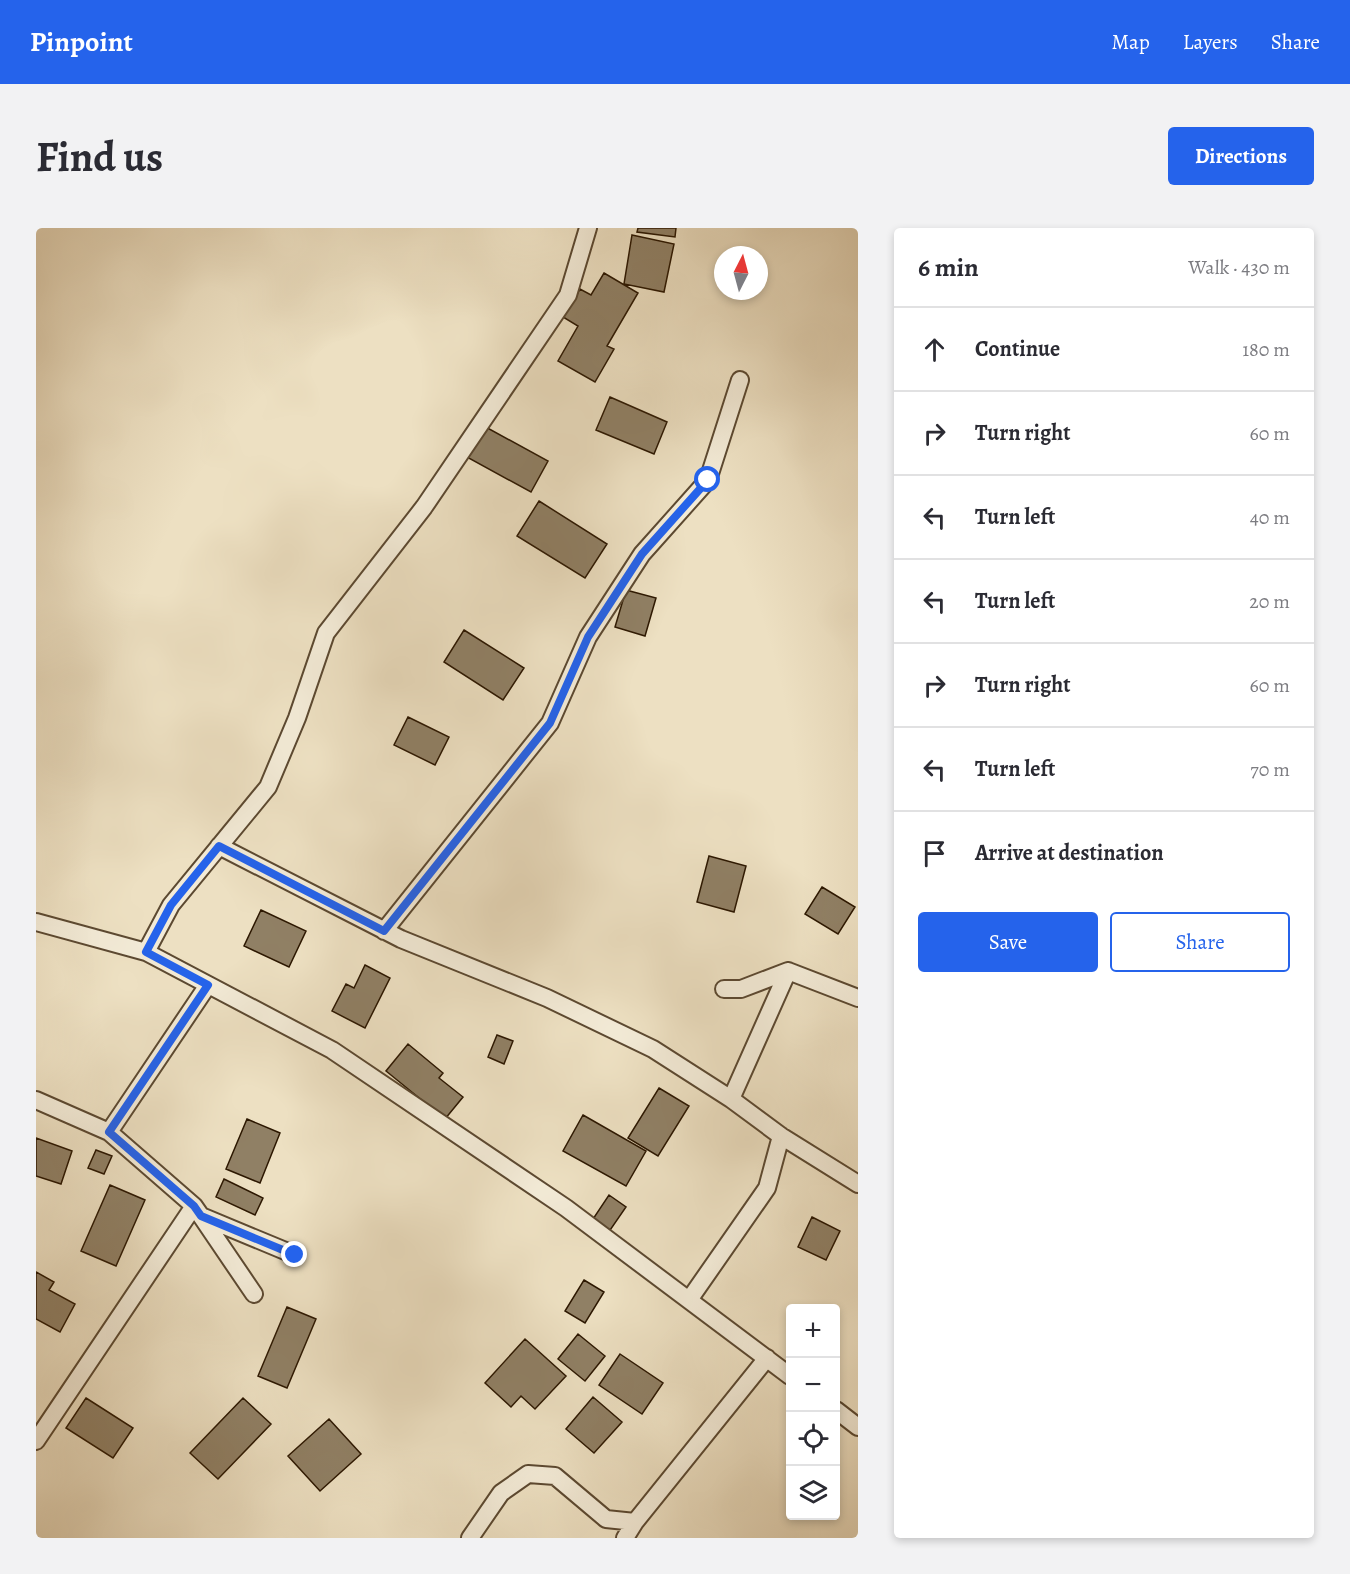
<!DOCTYPE html>
<meta charset="utf-8">
<style>
:root{--surface:#fff;--page:#f2f2f3;--text:#2b2b33;--muted:#7c7c81;--line:#e1e1e2;--accent:#2563eb}
body{margin:0;font-family:Alegreya,serif;background:var(--page);color:var(--text)}
.controls{position:absolute;right:18px;bottom:18px;display:grid;overflow:hidden;border-radius:6px;box-shadow:0 3px 9px #0003}
.controls button{width:54px;height:54px;display:grid;place-items:center;padding:0;border:0;border-bottom:2px solid var(--line);background:var(--surface);color:var(--text);font:30px sans-serif}
.compass{position:absolute;left:678px;top:18px;width:54px;height:54px;border-radius:50%;background:var(--surface);box-shadow:0 3px 9px #0003;rotate:6deg}
.stop{position:absolute;width:18px;height:18px;margin:-14px;border:4px solid #2563eb;border-radius:50%;background:#fff}
.stop.end{background:#2563eb;border-color:#fff;box-shadow:0 2px 6px #0008}
.list{margin:0;padding:0;list-style:none}
h2{display:flex;justify-content:space-between;align-items:center;height:78px;margin:0;padding:0 24px;font-size:26px}
h2 small{font-size:20px;font-weight:400;color:var(--muted)}
.list li{display:grid;grid-template-columns:39px 1fr auto;gap:18px;align-items:center;box-sizing:border-box;height:84px;padding:0 24px;border-top:2px solid var(--line)}
.list b{display:block;font-size:22px;white-space:nowrap}
.list em{font-size:20px;font-style:normal;color:var(--muted)}
.actions{display:flex;gap:12px;padding:18px 24px}
.actions a{flex:1;padding:14px 0;border:2px solid var(--accent);border-radius:6px;text-align:center;font-size:21px;color:var(--accent)}
.actions .main{background:var(--accent);color:#fff}
.icon{flex:none;width:33px;height:33px;fill:none;stroke:currentColor;stroke-width:2;stroke-linecap:round;stroke-linejoin:round}
.map{position:relative;flex:none;width:822px;height:1310px;overflow:hidden;border-radius:6px}
header{display:flex;align-items:center;gap:36px;box-sizing:border-box;height:84px;padding:0 30px;background:var(--accent);color:#fff}
header strong{font-size:28px}
nav{display:flex;gap:33px;margin-inline-start:auto;font-size:21px}
.intro{display:flex;align-items:center;justify-content:space-between;box-sizing:border-box;height:144px;padding:0 36px}
h1{margin:0;font-size:42px}
.button{padding:15px 27px;border-radius:6px;background:var(--accent);color:#fff;font-size:21px;font-weight:700}
main{display:flex;gap:36px;padding:0 36px}
aside{flex:1;background:var(--surface);border-radius:6px;box-shadow:0 3px 9px #0003}
.map>svg:first-child{display:block}
</style>
<header>
<strong>Pinpoint</strong>
<nav><a>Map</a><a>Layers</a><a>Share</a></nav>
</header>
<div class="intro"><h1>Find us</h1><a class="button">Directions</a></div>
<main>
<div class="map">
<svg width="822" height="1310" viewBox="0 0 822 1310">
<rect width="100%" height="100%" fill="#ede0c2"/>
<filter id="stains"><feTurbulence type="fractalNoise" baseFrequency=".00333" numOctaves="4"/><feColorMatrix values="0 0 0 0 .2 0 0 0 0 .09 0 0 0 0 .02 0 0 0 .5 -.17"/></filter>
<radialGradient id="worn" r=".72"><stop offset=".6" stop-color="#630" stop-opacity="0"/><stop offset="1" stop-color="#630" stop-opacity=".3"/></radialGradient>
<path fill="#908065" stroke="#2c1701" stroke-width="1.5" d="M602 0H640L639 9 601 4Z
M596 7 638 16 628 64 588 56Z
M568 45 602 65 571 118 578 121 559 154 522 133 542 98 527 89 544 61 555 67Z
M574 169 631 194 618 226 560 202Z
M446 197 512 233 495 264 429 228Z
M503 273 571 316 549 350 481 308Z
M590 362 620 370 609 408 579 399Z
M428 402 488 440 467 472 408 434Z
M372 489 413 509 399 537 358 517Z
M673 628 710 638 698 684 661 674Z
M786 659 819 679 802 706 769 686Z
M225 682 270 703 253 739 208 718Z
M329 737 354 750 329 800 296 783 310 756 318 760Z
M461 807 477 813 468 836 452 829Z
M372 816 407 845 403 850 427 869 409 891 350 843Z
M623 860 653 878 622 928 592 910Z
M547 887 610 923 590 958 527 923Z
M211 891 244 905 224 955 190 941Z
M0 910 36 923 25 956 0 948Z
M60 922 76 928 68 946 52 940Z
M188 951 227 970 219 987 180 969Z
M74 957 109 972 80 1038 45 1023Z
M573 967 590 979 570 1008 553 997Z
M776 989 804 1003 790 1032 762 1019Z
M0 1044 18 1054 13 1062 39 1076 24 1104 0 1091Z
M548 1052 568 1064 549 1095 529 1083Z
M251 1079 280 1091 251 1160 222 1148Z
M542 1106 569 1128 549 1153 522 1131Z
M489 1111 530 1148 499 1181 485 1168 475 1179 449 1155Z
M584 1126 627 1155 606 1186 563 1157Z
M557 1169 586 1194 558 1225 530 1201Z
M50 1170 97 1200 77 1230 30 1200Z
M207 1170 235 1196 182 1251 154 1225Z
M293 1191 325 1226 284 1263 252 1228Z"/>
<g fill="none" stroke-linecap="round" stroke-linejoin="round">
<g stroke="#5c4931" stroke-width="20">
<path id="street" d="M183 618 365 711 511 770 617 821 695 871 745 908 822 956
M0 694 110 724 296 822 530 980 754 1148
M348 703 514 495 552 409 606 326 672 252 704 152
M110 724 135 677 232 559 261 490 290 405 388 279 532 67 552 0
M688 761H705L752 743 822 770
M695 871 752 743
M0 872 73 904 158 978 165 988 259 1027
M73 904 172 757
M165 988 218 1066
M653 1072 731 960 745 908
M800 1182 822 1199
M0 1213 158 978
M434 1310 465 1265 492 1246 519 1248 570 1291 599 1294 731 1130
M589 1310 599 1294"/>
</g>
<use href="#street" stroke="#f3ebd7" stroke-width="16"/>
</g>
<g fill="none" stroke-linecap="round" stroke-linejoin="round">
<path stroke="#2563eb" stroke-width="8" d="M259 1027 165 988 158 978 73 904 172 757 110 724 135 677 183 618 348 703 514 495 552 409 606 326 672 252"/>
</g>
<rect width="100%" height="100%" filter="url(#stains)"/>
<rect width="100%" height="100%" fill="url(#worn)"/>
</svg>
<div class="controls">
<button>+</button>
<button>−</button>
<button><svg class="icon" aria-label="locate" viewBox="0 0 24 24"><circle cx="12" cy="12" r="6"/><path d="M12 2v4M12 18v4M2 12h4M18 12h4"/></svg></button>
<button><svg class="icon" aria-label="layers" viewBox="0 0 24 24"><path d="M12 4l9 5-9 5-9-5zM3 14l9 5 9-5"/></svg></button>
</div>
<svg class="compass" viewBox="-18 -18 36 36"><path d="M0-13l5 13h-10z" fill="#e53935"/><path d="M0 13l5-13h-10z" fill="#7c7c81"/></svg>
<div class="stop" style="left:672px;top:252px"></div>
<div class="stop end" style="left:259px;top:1027px"></div>
</div>
<aside>
<h2>6 min<small>Walk · 430 m</small></h2>
<ul class="list">
<li><svg class="icon" aria-label="ahead" viewBox="0 0 24 24"><path d="M12 20V5M6 11l6-6 6 6"/></svg><div><b>Continue</b></div><em>180 m</em></li>
<li><svg class="icon" aria-label="right" viewBox="0 0 24 24"><path d="M7 20v-9h11M14 6l5 5-5 5"/></svg><div><b>Turn right</b></div><em>60 m</em></li>
<li><svg class="icon" aria-label="left" viewBox="0 0 24 24"><path d="M17 20v-9H6M10 6l-5 5 5 5"/></svg><div><b>Turn left</b></div><em>40 m</em></li>
<li><svg class="icon" aria-label="left" viewBox="0 0 24 24"><path d="M17 20v-9H6M10 6l-5 5 5 5"/></svg><div><b>Turn left</b></div><em>20 m</em></li>
<li><svg class="icon" aria-label="right" viewBox="0 0 24 24"><path d="M7 20v-9h11M14 6l5 5-5 5"/></svg><div><b>Turn right</b></div><em>60 m</em></li>
<li><svg class="icon" aria-label="left" viewBox="0 0 24 24"><path d="M17 20v-9H6M10 6l-5 5 5 5"/></svg><div><b>Turn left</b></div><em>70 m</em></li>
<li><svg class="icon" aria-label="arrive" viewBox="0 0 24 24"><path d="M6 21V4h12l-3 4 3 4H6"/></svg><div><b>Arrive at destination</b></div></li>
</ul>
<div class="actions"><a class="main">Save</a><a>Share</a></div>
</aside>
</main>
